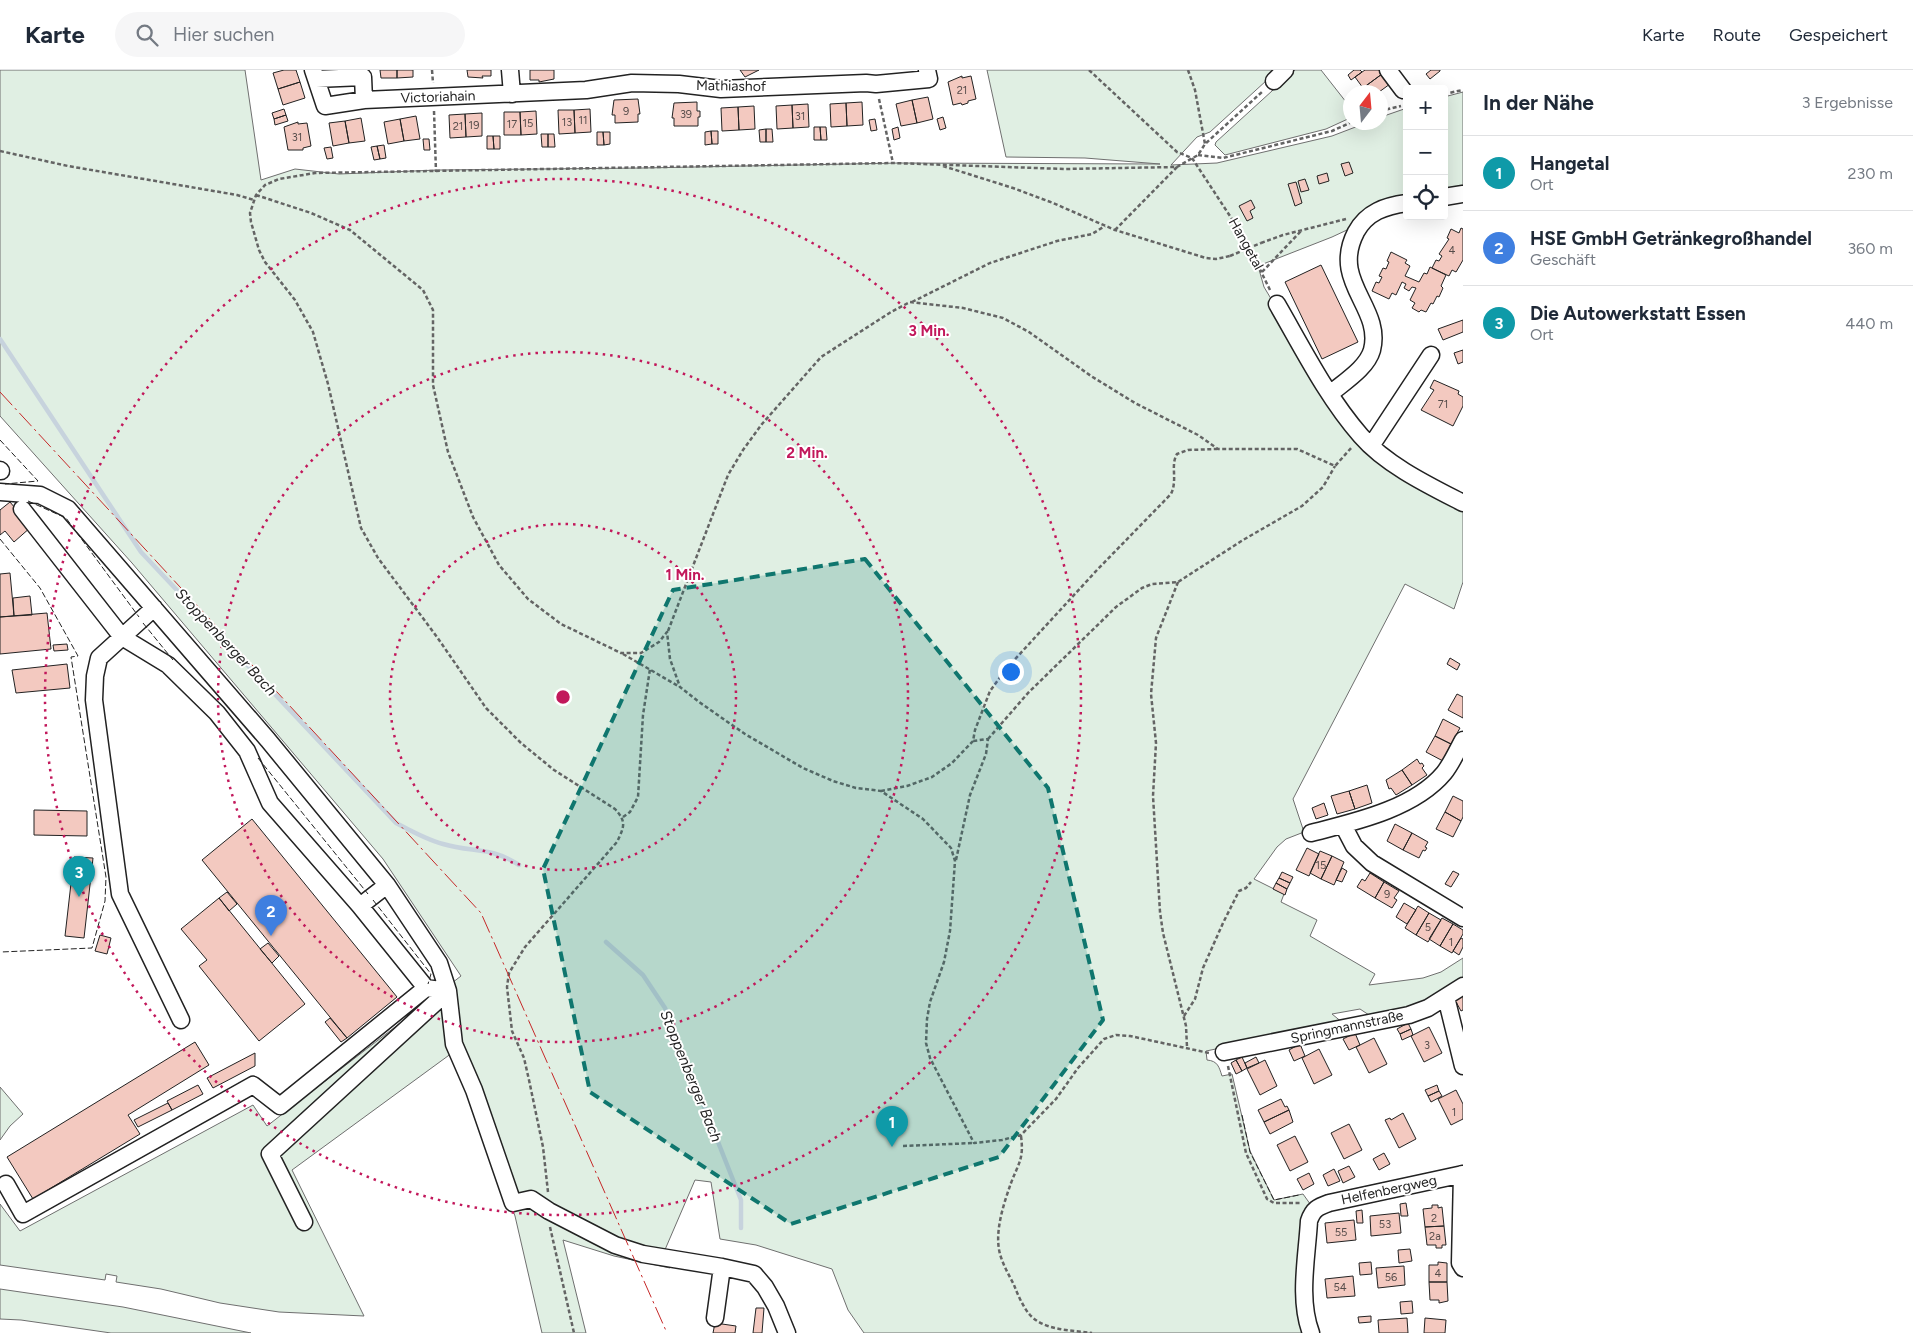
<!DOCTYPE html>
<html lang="de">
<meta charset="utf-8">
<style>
:root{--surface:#fff;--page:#f6f6f7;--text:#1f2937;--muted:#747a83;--line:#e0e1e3;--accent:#c62828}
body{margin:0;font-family:Figtree,sans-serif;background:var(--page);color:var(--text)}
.controls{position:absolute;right:15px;top:15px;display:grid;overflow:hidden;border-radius:5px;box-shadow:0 5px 20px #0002}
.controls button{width:45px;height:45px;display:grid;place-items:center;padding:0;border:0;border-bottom:1px solid var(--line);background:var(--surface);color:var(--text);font:25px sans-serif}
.compass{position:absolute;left:1343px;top:15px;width:45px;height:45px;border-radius:50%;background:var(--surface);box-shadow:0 5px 20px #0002;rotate:16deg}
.you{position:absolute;left:1010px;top:601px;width:18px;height:18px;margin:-12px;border:4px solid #fff;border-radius:50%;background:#1a73e8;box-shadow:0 0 0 8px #1a73e833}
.badge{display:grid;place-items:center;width:32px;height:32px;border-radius:50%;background:var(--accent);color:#fff;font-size:16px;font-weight:700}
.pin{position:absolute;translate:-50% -41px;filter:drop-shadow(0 1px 2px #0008)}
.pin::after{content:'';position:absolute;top:26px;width:18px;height:15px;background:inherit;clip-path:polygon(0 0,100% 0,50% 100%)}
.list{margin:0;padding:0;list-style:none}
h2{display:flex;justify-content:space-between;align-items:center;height:65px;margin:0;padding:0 20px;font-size:21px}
h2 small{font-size:16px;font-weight:400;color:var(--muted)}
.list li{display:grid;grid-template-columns:32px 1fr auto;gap:15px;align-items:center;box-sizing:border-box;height:75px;padding:0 20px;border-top:1px solid var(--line)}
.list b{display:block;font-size:19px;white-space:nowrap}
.list p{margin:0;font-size:16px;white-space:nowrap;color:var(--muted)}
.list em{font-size:16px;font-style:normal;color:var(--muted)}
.icon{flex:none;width:28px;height:28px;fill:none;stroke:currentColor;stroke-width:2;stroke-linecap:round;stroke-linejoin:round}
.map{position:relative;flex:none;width:1463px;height:1263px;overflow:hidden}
header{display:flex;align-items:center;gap:30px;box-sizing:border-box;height:70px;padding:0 25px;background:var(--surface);border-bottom:1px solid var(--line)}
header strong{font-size:24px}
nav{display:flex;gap:28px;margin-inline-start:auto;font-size:18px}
.search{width:350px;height:45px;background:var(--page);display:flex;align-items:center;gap:12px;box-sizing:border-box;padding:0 18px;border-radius:28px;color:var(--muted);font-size:19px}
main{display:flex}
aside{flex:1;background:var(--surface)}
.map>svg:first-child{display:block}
</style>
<header>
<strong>Karte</strong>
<div class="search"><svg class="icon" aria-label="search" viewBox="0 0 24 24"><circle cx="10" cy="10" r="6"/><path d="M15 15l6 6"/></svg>Hier suchen</div>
<nav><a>Karte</a><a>Route</a><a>Gespeichert</a></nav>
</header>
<main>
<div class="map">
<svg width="1463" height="1263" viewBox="0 0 1463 1263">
<rect width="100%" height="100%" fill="#fff"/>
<path fill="#e0efe3" stroke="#6f6f6f" d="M0 0H245L261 110 295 99 339 104 438 100 643 98 899 93 1160 94 1085 88 1006 87 987 0H1278L1210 62 1197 67 1171 95 1217 93 1332 66 1366 53 1380 52 1381 47 1407 38V132L1332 167 1258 196 1264 217 1328 324 1358 368 1463 437V512L1454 539 1405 514 1293 729 1304 762 1286 769 1277 777 1254 809 1284 824 1281 832 1317 850 1310 866 1375 904 1369 915 1423 908 1441 902 1463 888V910L1432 930 1372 947 1360 939 1332 944 1343 953 1206 981 1207 990C1218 991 1219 997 1222 1006L1232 1004 1250 1081 1274 1130 1303 1124 1313 1138 1309 1263H864L848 1240 832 1199 756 1175 720 1169 711 1112 695 1110 664 1182 670 1198 614 1186 563 1170 586 1263H542L515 1146 452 983 292 1100 364 1246 279 1242 220 1233 161 1219 116 1212 117 1206 106 1204 105 1210 0 1195V1134L20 1161 253 1035 267 1056 461 906 383 789 132 493 0 346Z
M1295 0H1321L1350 37V48L1326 59 1225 85 1215 75 1216 72Z
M1463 22V124L1444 127V27Z
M0 1017 23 1044 10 1056 0 1070Z
M0 1219 123 1237 251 1263H111L21 1250 0 1249Z"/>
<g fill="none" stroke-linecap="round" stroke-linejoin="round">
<path stroke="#c7d3dd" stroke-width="4.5" d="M0 269 141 482 396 753C411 761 427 770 443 774 473 783 490 776 519 795
M606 872 643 905 665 938 741 1130V1158"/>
</g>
<path fill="#f3c9c0" stroke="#222" d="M296 0 300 12 278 19 273 3 284 0Z
M380 0H397V8H381Z
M397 0H413V7L397 8Z
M467 0H491V6H482L483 8 468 7Z
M530 0H554V9L539 12V10H530Z
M740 0H759L745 7Z
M1354 0H1360L1362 2 1351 10 1348 5Z
M1365 0H1379L1382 4 1363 18 1355 7Z
M1431 0H1440V1L1430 9 1426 4Z
M1382 4 1390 14 1379 22H1366L1363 18Z
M962 6V8L971 6 976 29 968 31V33L962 35 961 33 953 35 948 12Z
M300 12 305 28 283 35 278 19Z
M928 27 933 49 917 53 912 30Z
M638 29 640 44H638V52L615 53V45H612L614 30Z
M912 30 917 53 901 56 896 34Z
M697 32V41H700V47H698V56H674V48H672L674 33Z
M862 32 863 55 847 56 846 33Z
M846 33 847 56 831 57 830 34Z
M808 34 809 57 793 58 792 35Z
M792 35 793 58 777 59 776 36Z
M754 36 755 59 739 60 738 37Z
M738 37 739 60 722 61 721 38Z
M284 39 286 45 274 49 272 43Z
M590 39 591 62 575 63 574 40Z
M558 40H574L575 63 559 64Z
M536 41 537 64 521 65 520 42Z
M504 42H520L521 65H504Z
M482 43V66L466 67 465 44Z
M465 44 466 67 450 68 449 45Z
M286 45 288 51 275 55 274 49Z
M416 46 420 69 404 71 400 49Z
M943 47 946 58 940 60 937 49Z
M361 48 365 71 349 73 345 51Z
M400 49 404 71 388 74 384 52Z
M875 49 877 60 871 61 869 50Z
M345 51 349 73 333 76 329 53Z
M298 52V54L307 53 311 76 303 78V80H288L284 57Z
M814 57H820L821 70H814Z
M820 57H826L827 70H821Z
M898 57 900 68 894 70 892 59Z
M766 59V72H760L759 60Z
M766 59H772L773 72H766Z
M711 61 712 74 705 75V62Z
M711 61H718V74H712Z
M597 62H603L604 75H597Z
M603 62H610V74L604 75Z
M541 64H548V77H542Z
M548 64H554L555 77H548Z
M487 66H493L494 79H487Z
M493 66H500V79H494Z
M423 69H429L430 80H424Z
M384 75 386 88 380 89 377 76Z
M377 76 380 89 374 90 371 77Z
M331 77 333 88 327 89 324 78Z
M1349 92 1353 103 1345 106 1341 94Z
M1327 103 1329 111 1319 114 1317 106Z
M1305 109 1309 120 1301 122 1298 111Z
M1296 112 1302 133 1295 136 1288 114Z
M1251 130 1255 138 1250 141 1253 148 1247 151 1239 136Z
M1461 158 1463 159V190L1456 202 1452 200 1449 206 1432 198 1436 190 1439 191 1442 186 1439 184 1449 169 1447 168 1451 159 1459 163Z
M1391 182 1407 190 1405 193 1410 196 1405 206 1419 212 1424 203 1427 204 1430 197 1446 205 1441 216 1443 218 1439 227 1437 226 1433 234 1431 233 1426 242 1421 240 1419 242 1412 238 1415 233 1410 230 1416 218 1412 217 1409 221 1404 218 1406 214 1402 212 1396 225 1392 223 1389 229 1372 221 1376 212 1379 213 1382 207 1379 206 1383 198 1386 199 1389 192 1387 191Z
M1321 195 1358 272 1322 289 1285 212Z
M1463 250V262L1443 270 1438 259Z
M1463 280V292L1458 294 1454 283Z
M1434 310 1459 321 1458 324 1463 327V336L1453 356 1421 340 1434 320 1430 318Z
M10 432 31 457 14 472 5 461 0 465V440Z
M10 503 14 546 0 547V504Z
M30 526 32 545 14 546 13 528Z
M47 543 51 579 0 584V547Z
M67 574 68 580 54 581 53 575Z
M1450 588 1460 594 1457 600 1447 594Z
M67 594 70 618 16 623 12 600Z
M1457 624 1463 627V648L1448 640Z
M1443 649 1460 658 1451 674 1435 666Z
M1435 666 1451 674 1443 691 1426 682Z
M1417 689 1420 694 1422 693 1424 696 1422 698 1427 705 1412 715 1402 700Z
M1402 700 1412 715 1396 725 1391 718 1389 719 1386 710Z
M1367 715 1372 733 1355 739 1349 721Z
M1349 721 1355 739 1337 744 1331 726Z
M1453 726 1463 731V747L1461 751 1445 742Z
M1324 733 1328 745 1316 749 1312 738Z
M34 740 87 741V766L34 765Z
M1445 742 1461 751 1453 767 1436 759Z
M252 749 397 927 347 968 202 790Z
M1395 754 1412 763 1403 780 1387 771Z
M1412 763 1428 772 1425 777 1427 778 1425 781 1423 780 1419 788 1403 780Z
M1307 778 1319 784 1309 806 1296 800Z
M1320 781 1332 786 1321 809 1310 803Z
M1332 786 1344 792 1334 815 1321 809Z
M74 787 93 788 84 868 65 866Z
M1342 798 1347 801 1342 812 1336 810Z
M1453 801 1459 804 1451 817 1445 814Z
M1282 802 1293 807 1290 813 1279 808Z
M1370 803 1384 812 1375 828 1357 817 1362 809 1365 811Z
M1279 808 1290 813 1287 819 1276 813Z
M1384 812 1399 821 1394 828 1397 830 1392 838 1375 828Z
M1276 813 1287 819 1285 825 1273 819Z
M227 822 237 834 229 841 219 828Z
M219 828 305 934 259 971 199 896 207 890 181 859Z
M1404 833 1416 840 1407 854 1396 847Z
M1418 836 1429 843 1416 865 1405 858Z
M1429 843 1441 850 1428 872 1416 865Z
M1442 848 1453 854 1440 876 1429 869Z
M1453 854 1463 860V864L1452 883 1440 876Z
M100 865 111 868 107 884 95 881Z
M1461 868 1463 869V877L1459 885 1453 881Z
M268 873 279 886 272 893 260 879Z
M1463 926V940L1461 941 1455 930Z
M330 948 347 968 341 972 325 952Z
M1408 953 1411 959 1400 964 1397 959Z
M1429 957 1442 983 1424 992 1411 966Z
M1411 959 1413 965 1402 970 1400 964Z
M1355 963 1360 975 1349 980 1343 969Z
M1374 968 1387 994 1369 1003 1356 977Z
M195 972 209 995 128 1045 140 1064 33 1129 7 1087Z
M1300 974 1305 986 1294 991 1289 980Z
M1319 979 1332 1005 1314 1014 1302 988Z
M255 983V996L213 1018 207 1008Z
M1242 987 1247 998 1242 1001 1236 990Z
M1256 987 1259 993 1247 998 1245 993Z
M1236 990 1242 1001 1236 1004 1231 993Z
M1265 990 1277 1016 1260 1025 1247 999Z
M198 1015 203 1024 172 1040 167 1031Z
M1437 1015 1439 1021 1428 1026 1425 1020Z
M1456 1020 1463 1034V1049L1451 1055 1438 1029Z
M1439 1021 1442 1026 1431 1032 1428 1026Z
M1281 1029 1285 1037 1287 1036 1289 1040 1264 1052 1258 1040Z
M168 1033 172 1040 138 1057 134 1050Z
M1289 1040 1293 1052 1270 1064 1264 1052Z
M1403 1043 1416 1069 1399 1078 1385 1050 1390 1048 1391 1050Z
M1349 1054 1362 1080 1344 1089 1331 1063Z
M1295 1066 1308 1092 1290 1101 1277 1075Z
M1384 1083 1390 1094 1379 1100 1373 1089Z
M1349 1096 1355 1107 1343 1113 1338 1101Z
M1334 1099 1340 1111 1328 1116 1323 1105Z
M1309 1103 1314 1114 1303 1120 1297 1109Z
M1406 1133 1408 1146H1401L1400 1134Z
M1432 1135H1438V1138L1442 1137 1444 1156 1425 1157 1423 1139 1432 1138Z
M1362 1140 1363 1153H1357L1356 1141Z
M1399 1143 1401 1163 1371 1166 1370 1146Z
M1354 1150 1356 1170 1327 1173 1325 1153Z
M1444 1156 1446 1175H1442V1178H1436V1175H1427L1425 1157Z
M1410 1179 1412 1191 1399 1193 1398 1180Z
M1371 1192 1372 1204 1360 1205 1359 1193Z
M1438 1192 1447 1193V1212H1429V1195H1438Z
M1404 1196 1405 1215 1378 1218 1376 1198Z
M1353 1206 1355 1226 1327 1228 1325 1209Z
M1429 1212H1447L1448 1231 1439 1233V1230H1430Z
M1412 1231 1413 1243 1401 1244 1400 1232Z
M756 1238H764L762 1263H753Z
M1371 1246V1252L1359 1253 1358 1247Z
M1407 1248 1408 1263H1379L1378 1250Z
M1425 1248 1446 1250 1445 1263H1424Z
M715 1253 736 1256 735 1263H713Z"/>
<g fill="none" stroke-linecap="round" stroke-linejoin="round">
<g stroke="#222" stroke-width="19">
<path id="minor" d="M313 0 325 36 364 30 586 20 632 13 679 14 721 19 866 13 876 14 929 9 927 0
M510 0 512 24
M1388 0 1403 20
M316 9 363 7 364 30
M1274 11 1285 0
M1444 127 1463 124
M1277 234C1303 279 1327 327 1361 366 1386 395 1430 416 1463 433
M1330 324C1344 312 1367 298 1372 280 1383 237 1330 212 1356 162 1367 142 1385 136 1407 133
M1371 376 1431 285
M0 400 1 401
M0 422 40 425 68 439 268 670 387 815 439 893 448 921 454 974 474 1020 513 1133 531 1129 549 1141 615 1175 643 1184 722 1197 754 1204 765 1217 776 1236 787 1263
M22 439 122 567 168 595 217 643 247 681 270 733 360 836 426 918 448 921
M154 538 99 588 95 606 94 630 120 824 181 950
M1343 755 1354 776 1372 793 1463 848
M1311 763C1354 752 1414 739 1444 703 1452 693 1457 681 1463 670
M360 836 387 815
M1446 927 1463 996
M1224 982 1409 945 1428 938 1463 916
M1462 1104 1460 1193 1463 1198
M6 1114 23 1144 253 1015 280 1036 426 918
M304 1152 270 1084 448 921
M715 1248 722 1197
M1311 1263C1298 1229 1307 1187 1309 1151 1313 1139 1318 1137 1329 1133L1463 1104"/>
</g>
<path stroke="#646464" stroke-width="2.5" stroke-dasharray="4 2.5" stroke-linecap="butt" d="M432 0 433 13
M1089 0 1177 82 1192 88 1245 169 1271 222
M1188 0 1195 20 1205 74
M1444 24 1463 20
M879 29 893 93
M434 41 436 102
M1380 41 1401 36
M0 81 68 96 237 125 254 130
M1198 85 1223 88 1332 61 1352 52
M943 96 1013 118 1053 133 1115 160 1206 188 1216 189 1230 186
M256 125 311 143 350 160 423 220 433 240V315L448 382 473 447 499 495 528 529 561 554 621 583H641L659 572 667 562 670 589 680 617 699 632 745 664 803 698 833 711 856 718 881 721 923 749 951 778 955 791 950 861 944 892 930 932 927 949 926 973 930 988 974 1073 1002 1070 1021 1065 1056 1029 1078 998 1104 969 1116 965 1130 966 1209 983
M1115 160 1177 97
M1261 173 1283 165 1346 149
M1262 202 1301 161
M912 232 990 193 1057 171 1092 164 1105 156
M1178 512 1156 568 1151 624 1156 673 1153 726 1160 842 1163 863 1186 956 1187 977
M668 561 728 405 743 380 762 354 821 287 891 242 910 232 963 238 1003 248 1029 262 1091 306 1135 333 1198 365 1218 379H1297L1335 396 1352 377
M623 584 680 617
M988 669 1028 623 1116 537 1142 518 1152 514 1178 512 1243 470 1302 436 1323 417 1335 396
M881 721 907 716 932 707 952 693 973 671 975 660 990 621 1006 599 1097 500 1171 424C1178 409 1170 396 1177 384L1188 380 1217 379
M623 747 630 742 638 727 643 645 650 599
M956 790 970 725 986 684 988 669 973 671
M1184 946 1195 929 1203 898 1223 853 1239 821 1246 818 1251 812
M1228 996 1246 1083 1267 1129 1274 1133H1301
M1021 1066C1024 1089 1019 1092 1011 1113 1004 1133 994 1162 1000 1184 1003 1195 1009 1205 1014 1215 1018 1225 1023 1237 1030 1245 1045 1261 1072 1260 1092 1263
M903 1076 974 1073
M548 1122 543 1077 529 1010 524 988 512 961 507 917 509 903 525 877 617 772C624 757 627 752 615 739L554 700 521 673 486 638 437 567 378 488 361 458 328 314 313 262 295 230 265 192 259 180 251 152 250 143 256 125 265 115 279 109 315 103 893 93 1064 99 1177 97 1198 85 1205 74 1263 21
M550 1157 574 1263"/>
<use href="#minor" stroke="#fff" stroke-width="16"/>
<path stroke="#646464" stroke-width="2.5" stroke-dasharray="4 2.5" stroke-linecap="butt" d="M1230 186 1261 173"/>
<path stroke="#222" stroke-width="1" stroke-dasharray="6 2.5" stroke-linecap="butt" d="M0 370 38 411 5 414
M28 431 66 448 139 547
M0 469 40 518 78 586 71 587 106 807 105 831 92 878 1 882
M143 553 173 590
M258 688 368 824
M373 830 431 904 428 914
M1242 1045 1250 1082 1274 1130 1299 1125"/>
<path stroke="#c62828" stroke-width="1" stroke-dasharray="18 4 2.5 4" stroke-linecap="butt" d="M0 322 481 843 667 1263"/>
</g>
<path fill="#0f766e" fill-opacity="0.2" stroke="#0f766e" stroke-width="4" stroke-dasharray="10 6" stroke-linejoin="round" d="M865 489 1048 718 1103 950 999 1087 791 1154 590 1022 543 799 673 520Z"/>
<g fill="none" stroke="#c2185b" stroke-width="2.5" stroke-dasharray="2.5 5">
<circle cx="563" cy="627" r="173"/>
<circle cx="563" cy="627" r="345"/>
<circle cx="563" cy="627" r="518"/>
</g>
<g text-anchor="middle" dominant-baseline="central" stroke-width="4" stroke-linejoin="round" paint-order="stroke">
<g font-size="11" fill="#564c4a">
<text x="962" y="20">21</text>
<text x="626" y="41">9</text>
<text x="686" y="44">39</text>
<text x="800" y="46">31</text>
<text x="583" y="50">11</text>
<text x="567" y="52">13</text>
<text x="528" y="53">15</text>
<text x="512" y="54">17</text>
<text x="474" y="55">19</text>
<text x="458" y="56">21</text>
<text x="297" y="67">31</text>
<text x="1452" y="180">4</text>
<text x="1443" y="334">71</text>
<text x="1321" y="795">15</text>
<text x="1387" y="824">9</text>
<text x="1428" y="857">5</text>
<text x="1451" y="872">1</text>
<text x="1427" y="975">3</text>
<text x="1454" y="1042">1</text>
<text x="1434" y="1148">2</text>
<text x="1385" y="1154">53</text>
<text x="1341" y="1162">55</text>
<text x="1435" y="1166">2a</text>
<text x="1438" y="1203">4</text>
<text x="1391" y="1207">56</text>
<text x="1340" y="1217">54</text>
</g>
<g font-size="14" fill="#222" stroke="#fff">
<text transform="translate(731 16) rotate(1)">Mathiashof</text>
<text transform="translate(438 27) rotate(-2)">Victoriahain</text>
<text transform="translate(1246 174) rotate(61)">Hangetal</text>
<text transform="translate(1347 957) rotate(-12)">Springmannstraße</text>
<text transform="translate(1389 1120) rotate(-12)">Helfenbergweg</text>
</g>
<g font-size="15" font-style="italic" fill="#222" stroke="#fff">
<text transform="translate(226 572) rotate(47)">Stoppenberger Bach</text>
<text transform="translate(691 1006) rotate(68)">Stoppenberger Bach</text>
</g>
</g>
<circle cx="563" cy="627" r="8" fill="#c2185b" stroke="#fff" stroke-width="2.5"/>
<g font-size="15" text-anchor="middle" font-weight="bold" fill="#c2185b" stroke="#fff" stroke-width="4" stroke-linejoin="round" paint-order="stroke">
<text x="929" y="266">3 Min.</text>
<text x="807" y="388">2 Min.</text>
<text x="685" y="510">1 Min.</text>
</g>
</svg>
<div class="controls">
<button>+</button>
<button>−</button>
<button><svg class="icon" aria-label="locate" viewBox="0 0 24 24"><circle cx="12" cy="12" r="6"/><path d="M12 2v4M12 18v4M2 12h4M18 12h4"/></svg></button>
</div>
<svg class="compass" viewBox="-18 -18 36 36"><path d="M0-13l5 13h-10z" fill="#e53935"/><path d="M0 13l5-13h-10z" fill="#747a83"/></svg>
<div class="you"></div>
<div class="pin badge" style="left:892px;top:1077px;background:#0f9aa8">1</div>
<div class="pin badge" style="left:271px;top:866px;background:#3f7fe0">2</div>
<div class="pin badge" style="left:79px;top:827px;background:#0f9aa8">3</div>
</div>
<aside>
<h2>In der Nähe<small>3 Ergebnisse</small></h2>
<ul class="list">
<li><span class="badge" style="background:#0f9aa8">1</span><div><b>Hangetal</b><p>Ort</p></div><em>230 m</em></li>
<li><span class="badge" style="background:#3f7fe0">2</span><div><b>HSE GmbH Getränkegroßhandel</b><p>Geschäft</p></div><em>360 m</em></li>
<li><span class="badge" style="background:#0f9aa8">3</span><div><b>Die Autowerkstatt Essen</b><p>Ort</p></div><em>440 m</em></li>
</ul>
</aside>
</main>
